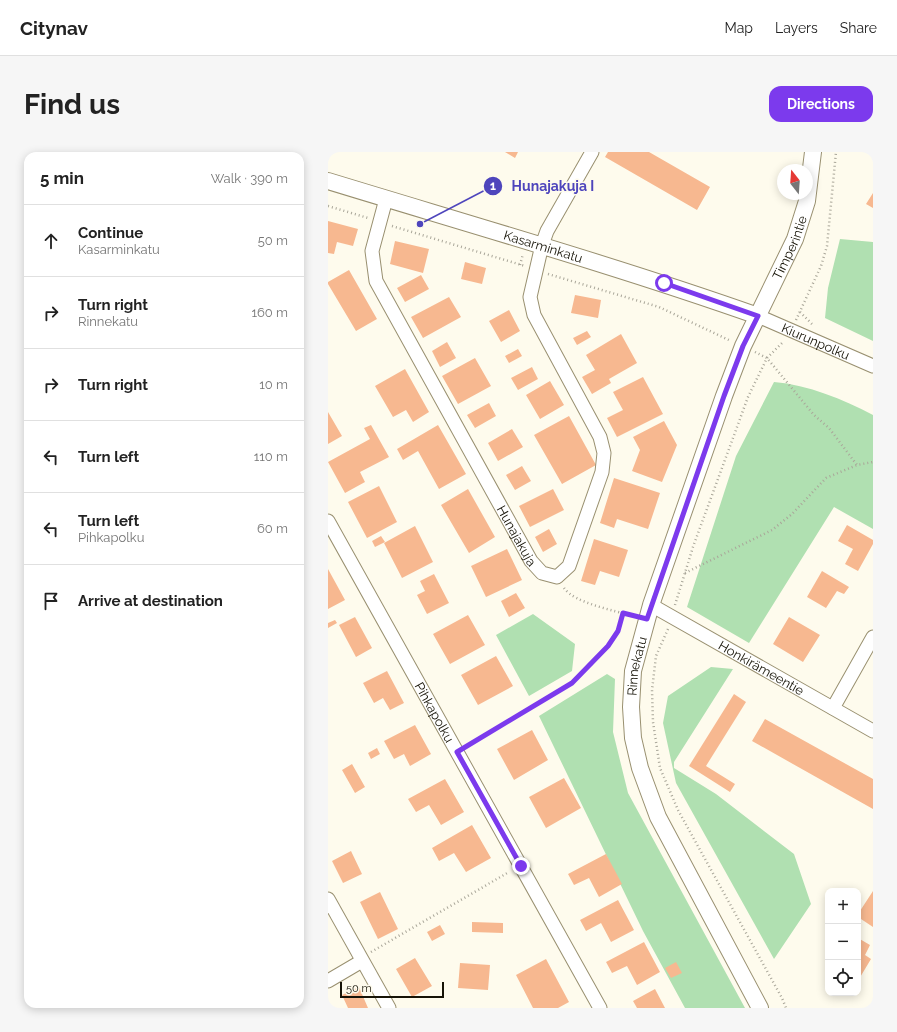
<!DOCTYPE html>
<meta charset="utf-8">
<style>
:root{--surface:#fff;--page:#f6f6f6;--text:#222;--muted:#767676;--line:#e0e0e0;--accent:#7c3aed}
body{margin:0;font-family:Raleway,sans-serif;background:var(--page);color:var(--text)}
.controls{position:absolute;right:12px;bottom:12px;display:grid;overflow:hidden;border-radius:8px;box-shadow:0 2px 10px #0003}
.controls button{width:36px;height:36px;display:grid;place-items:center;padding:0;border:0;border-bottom:1px solid var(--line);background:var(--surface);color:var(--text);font:20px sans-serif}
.compass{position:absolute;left:449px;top:12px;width:36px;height:36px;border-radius:50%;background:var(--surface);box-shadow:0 2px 10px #0003;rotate:343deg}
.scale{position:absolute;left:12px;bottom:10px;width:104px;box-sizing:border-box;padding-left:4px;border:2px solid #161307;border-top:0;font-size:11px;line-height:14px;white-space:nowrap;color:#161307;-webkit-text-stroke:3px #fefbed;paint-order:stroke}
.stop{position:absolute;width:12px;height:12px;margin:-9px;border:3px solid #7c3aed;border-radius:50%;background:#fff}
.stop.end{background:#7c3aed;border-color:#fff;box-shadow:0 1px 4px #0008}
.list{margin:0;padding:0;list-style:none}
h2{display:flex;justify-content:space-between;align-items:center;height:52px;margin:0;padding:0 16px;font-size:17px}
h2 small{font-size:13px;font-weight:400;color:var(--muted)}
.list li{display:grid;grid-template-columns:26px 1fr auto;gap:12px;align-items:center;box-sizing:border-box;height:72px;padding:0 16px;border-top:1px solid var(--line)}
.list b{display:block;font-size:15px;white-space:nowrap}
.list p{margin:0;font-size:13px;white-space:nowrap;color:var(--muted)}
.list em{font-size:13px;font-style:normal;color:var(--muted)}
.icon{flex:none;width:22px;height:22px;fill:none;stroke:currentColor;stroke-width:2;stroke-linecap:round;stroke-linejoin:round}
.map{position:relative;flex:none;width:545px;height:856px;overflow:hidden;border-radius:12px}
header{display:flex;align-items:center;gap:24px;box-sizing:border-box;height:56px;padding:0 20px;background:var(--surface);border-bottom:1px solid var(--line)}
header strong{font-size:19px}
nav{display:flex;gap:22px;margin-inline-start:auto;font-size:14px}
.intro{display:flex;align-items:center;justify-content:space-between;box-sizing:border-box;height:96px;padding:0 24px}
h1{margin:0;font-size:28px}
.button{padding:10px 18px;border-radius:12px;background:var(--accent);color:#fff;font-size:14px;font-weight:700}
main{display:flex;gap:24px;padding:0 24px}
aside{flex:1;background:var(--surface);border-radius:12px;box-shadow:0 2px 10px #0003}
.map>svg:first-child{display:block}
</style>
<header>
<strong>Citynav</strong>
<nav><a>Map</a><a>Layers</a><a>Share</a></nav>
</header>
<div class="intro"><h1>Find us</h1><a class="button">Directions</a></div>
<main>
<aside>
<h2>5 min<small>Walk · 390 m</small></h2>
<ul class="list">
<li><svg class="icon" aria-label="ahead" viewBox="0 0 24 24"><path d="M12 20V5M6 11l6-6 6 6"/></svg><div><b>Continue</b><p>Kasarminkatu</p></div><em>50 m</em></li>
<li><svg class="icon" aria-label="right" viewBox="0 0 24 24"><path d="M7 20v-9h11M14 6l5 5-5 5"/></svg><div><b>Turn right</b><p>Rinnekatu</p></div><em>160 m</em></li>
<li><svg class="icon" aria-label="right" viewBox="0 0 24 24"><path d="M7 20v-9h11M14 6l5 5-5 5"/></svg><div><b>Turn right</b></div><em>10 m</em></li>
<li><svg class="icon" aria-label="left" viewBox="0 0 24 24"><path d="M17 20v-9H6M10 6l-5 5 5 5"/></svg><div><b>Turn left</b></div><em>110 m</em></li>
<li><svg class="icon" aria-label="left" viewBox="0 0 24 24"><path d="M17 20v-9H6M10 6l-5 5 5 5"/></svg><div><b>Turn left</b><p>Pihkapolku</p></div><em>60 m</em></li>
<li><svg class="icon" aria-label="arrive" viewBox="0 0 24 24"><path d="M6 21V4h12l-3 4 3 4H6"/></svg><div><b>Arrive at destination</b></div></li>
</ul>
</aside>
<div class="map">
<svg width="545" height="856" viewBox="0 0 545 856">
<rect width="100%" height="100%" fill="#fefbed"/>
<path fill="#b0e0b1" d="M512 87 545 90V189L497 166 500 136Z
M446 230C481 233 514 247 545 263V377L506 355 421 491 359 455 408 304Z
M205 462 247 492 244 519 201 544 168 483Z
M383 515 405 517 346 610V616L388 642 466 702 483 752 446 807 348 631 335 571 340 544Z
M279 522 287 527 285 580 300 641 417 856H357L315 779 211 564Z"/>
<path fill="#f7b890" d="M177 0H190L187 6Z
M280 0H321L382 35 369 58 277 5Z
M545 41V56L538 52Z
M0 69 30 77 25 94 9 90 6 102 0 101Z
M67 89 101 97 95 121 62 112Z
M137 110 158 116 154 132 133 127Z
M21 118 49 167 28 179 0 132V130Z
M93 123 101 137 77 150 69 136Z
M247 143 273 148 270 166 243 161Z
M121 145 133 165 95 186 83 165Z
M181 158 192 179 173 190 161 169Z
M259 179 263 185 249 193 245 186Z
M293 182 309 211 281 227 283 231 264 242 254 225 267 218 258 203Z
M119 190 128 206 112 215 104 199Z
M190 197 194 204 181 211 177 204Z
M147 206 163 234 130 252 114 224Z
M204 215 210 227 190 238 183 226Z
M77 217 101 260 85 270 78 258 65 265 47 234Z
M315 225 335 262 289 285 279 266 295 258 285 240Z
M222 229 236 253 212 267 198 243Z
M161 251 168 264 147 276 139 263Z
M0 260 14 284 0 292Z
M241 264 268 313 234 332 206 283Z
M336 269 349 293 334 330 304 319 312 298 305 285Z
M43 273 61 305 32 320 37 330 17 341 0 310 42 287 36 276Z
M110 273 138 322 111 337 90 299 75 308 69 297Z
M184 277 195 295 170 309 160 291Z
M194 314 203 329 187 338 178 323Z
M286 326 332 341 320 377 289 367 286 376 272 371Z
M51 334 69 370 39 386 20 350Z
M140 337 167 385 141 401 113 353Z
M225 337 236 358 202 375 191 354Z
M519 373 545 388V392L530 419 517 412 525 397 510 389Z
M87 374 105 410 74 426 56 391Z
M221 377 229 392 215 400 207 385Z
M53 384 57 390 47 395 44 389Z
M266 387 300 398 291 425 272 419 267 433 253 429Z
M179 397 194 428 158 445 143 414Z
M0 417 17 448 0 457Z
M494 419 521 435 516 442 509 439 498 456 479 445Z
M106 422 121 451 99 462 89 443 97 439 92 429Z
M188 441 197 456 181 465 173 449Z
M140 463 157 493 122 512 105 482Z
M27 465 44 496 28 505 11 473Z
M461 465 492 483 475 510 445 492Z
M7 468 9 471 0 476V471Z
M168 504 185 534 150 553 133 523Z
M59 519 76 551 62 558 55 546 46 551 35 531Z
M406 542 418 550 378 614 407 632 402 640 361 614Z
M437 567 545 627V657L424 589Z
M87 573 103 602 82 614 76 602 66 607 56 589Z
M204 578 220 608 186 628 169 597Z
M49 596 52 602 43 607 40 601Z
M24 612 37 635 27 641 14 618Z
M236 626 253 656 218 676 201 645Z
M117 627 136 660 113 673 101 653 88 660 80 647Z
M144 673 163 706 138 720 126 701 111 709 104 696Z
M23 699 34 722 15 731 4 709Z
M278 702 294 732 271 745 261 726 246 733 240 722Z
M545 739V775L530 765V762Z
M52 740 70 777 50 787 32 750Z
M290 748 306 778 283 790 273 771 258 779 252 768Z
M144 770 175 771V781L144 780Z
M112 773 117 782 104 789 99 780Z
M530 786 542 793 537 803 543 807 531 827Z
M316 790 332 820 309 833 299 814 284 821 278 810Z
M87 806 104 834 84 845 68 817Z
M218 807 241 850 230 856H205L188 823Z
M348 810 354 821 343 826 337 816Z
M132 811 162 813 160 838 130 836Z
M31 835 40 856H20L14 843Z
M327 837 337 856H309L305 849Z"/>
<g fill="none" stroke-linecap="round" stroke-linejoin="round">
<g stroke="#999070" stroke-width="15">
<g id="minor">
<path id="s1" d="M58 47 44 99 48 129 203 409 214 421 229 425 241 414 274 320 276 301 272 285 206 163 202 145 214 93 219 79 264 0"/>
<path id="s2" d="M430 164 545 214"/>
<path id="s3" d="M0 369 272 856"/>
<path id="s4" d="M323 453 545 579"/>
<path d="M505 556 545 485"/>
<path d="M0 747 61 856"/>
<path d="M0 829 34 809"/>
</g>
</g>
<g stroke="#999070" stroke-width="18">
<g id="tertiary">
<path id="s5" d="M0 29C144 73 288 114 430 164"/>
<path id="s6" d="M432 856 330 665 312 616 305 586 303 555 305 519 323 453 396 244 415 194 467 87 479 49 485 0"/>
</g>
</g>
<path stroke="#a9a699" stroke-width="2.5" stroke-dasharray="1 3" stroke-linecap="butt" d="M0 54 40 66
M64 74 197 114
M192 113 195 102
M220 122 331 155 403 189
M472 160 484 172
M468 168 493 114 499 94 508 0
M427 200 439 206 486 263 501 276 529 313 545 310
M357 421 444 378 464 362 498 326 529 313
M236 436C246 451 288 459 306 464
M347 453 365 395 420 245 439 206 455 190
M340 477 328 504 324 538 325 570 332 616 350 658 454 846 458 856
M140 593 244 531 280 494 290 479 295 461
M43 800 181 720"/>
<use href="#minor" stroke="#fff" stroke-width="13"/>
<use href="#tertiary" stroke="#fff" stroke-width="16"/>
</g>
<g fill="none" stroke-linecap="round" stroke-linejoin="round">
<path stroke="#7c3aed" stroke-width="5" d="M193 714 129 600 244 531 280 494 290 479 295 461 319 467 396 244 415 194 430 164 336 131"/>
</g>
<g text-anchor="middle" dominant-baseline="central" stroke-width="3" stroke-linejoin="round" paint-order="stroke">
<g font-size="13" fill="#161307" stroke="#fefbed">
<text stroke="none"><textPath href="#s5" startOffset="225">Kasarminkatu</textPath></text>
<text stroke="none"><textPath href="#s6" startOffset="819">Timperintie</textPath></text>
<text stroke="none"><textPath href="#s2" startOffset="63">Kiurunpolku</textPath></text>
<text stroke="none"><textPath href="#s1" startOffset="375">Hunajakuja</textPath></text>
<text stroke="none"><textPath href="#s6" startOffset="372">Rinnekatu</textPath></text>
<text stroke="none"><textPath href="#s4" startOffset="127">Honkirämeentie</textPath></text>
<text stroke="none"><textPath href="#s3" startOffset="219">Pihkapolku</textPath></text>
</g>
</g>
<path fill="none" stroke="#4e45bc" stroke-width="1.5" d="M92 72L165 34"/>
<g fill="#4e45bc" stroke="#fefbed" stroke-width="1.5">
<circle cx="92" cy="72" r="4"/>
<circle cx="165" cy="34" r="10"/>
</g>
<g font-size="12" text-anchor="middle" font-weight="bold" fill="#fff">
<text x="165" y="38">1</text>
</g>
<g font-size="14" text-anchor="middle" font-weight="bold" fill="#4e45bc" stroke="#fefbed" stroke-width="3" stroke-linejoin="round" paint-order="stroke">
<text x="225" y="39">Hunajakuja I</text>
</g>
</svg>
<div class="controls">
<button>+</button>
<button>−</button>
<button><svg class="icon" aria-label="locate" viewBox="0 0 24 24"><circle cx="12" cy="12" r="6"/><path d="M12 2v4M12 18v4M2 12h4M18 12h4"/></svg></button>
</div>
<svg class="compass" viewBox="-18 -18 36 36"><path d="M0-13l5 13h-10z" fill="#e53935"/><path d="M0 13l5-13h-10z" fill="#767676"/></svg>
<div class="scale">50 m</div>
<div class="stop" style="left:336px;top:131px"></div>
<div class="stop end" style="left:193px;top:714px"></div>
</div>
</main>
